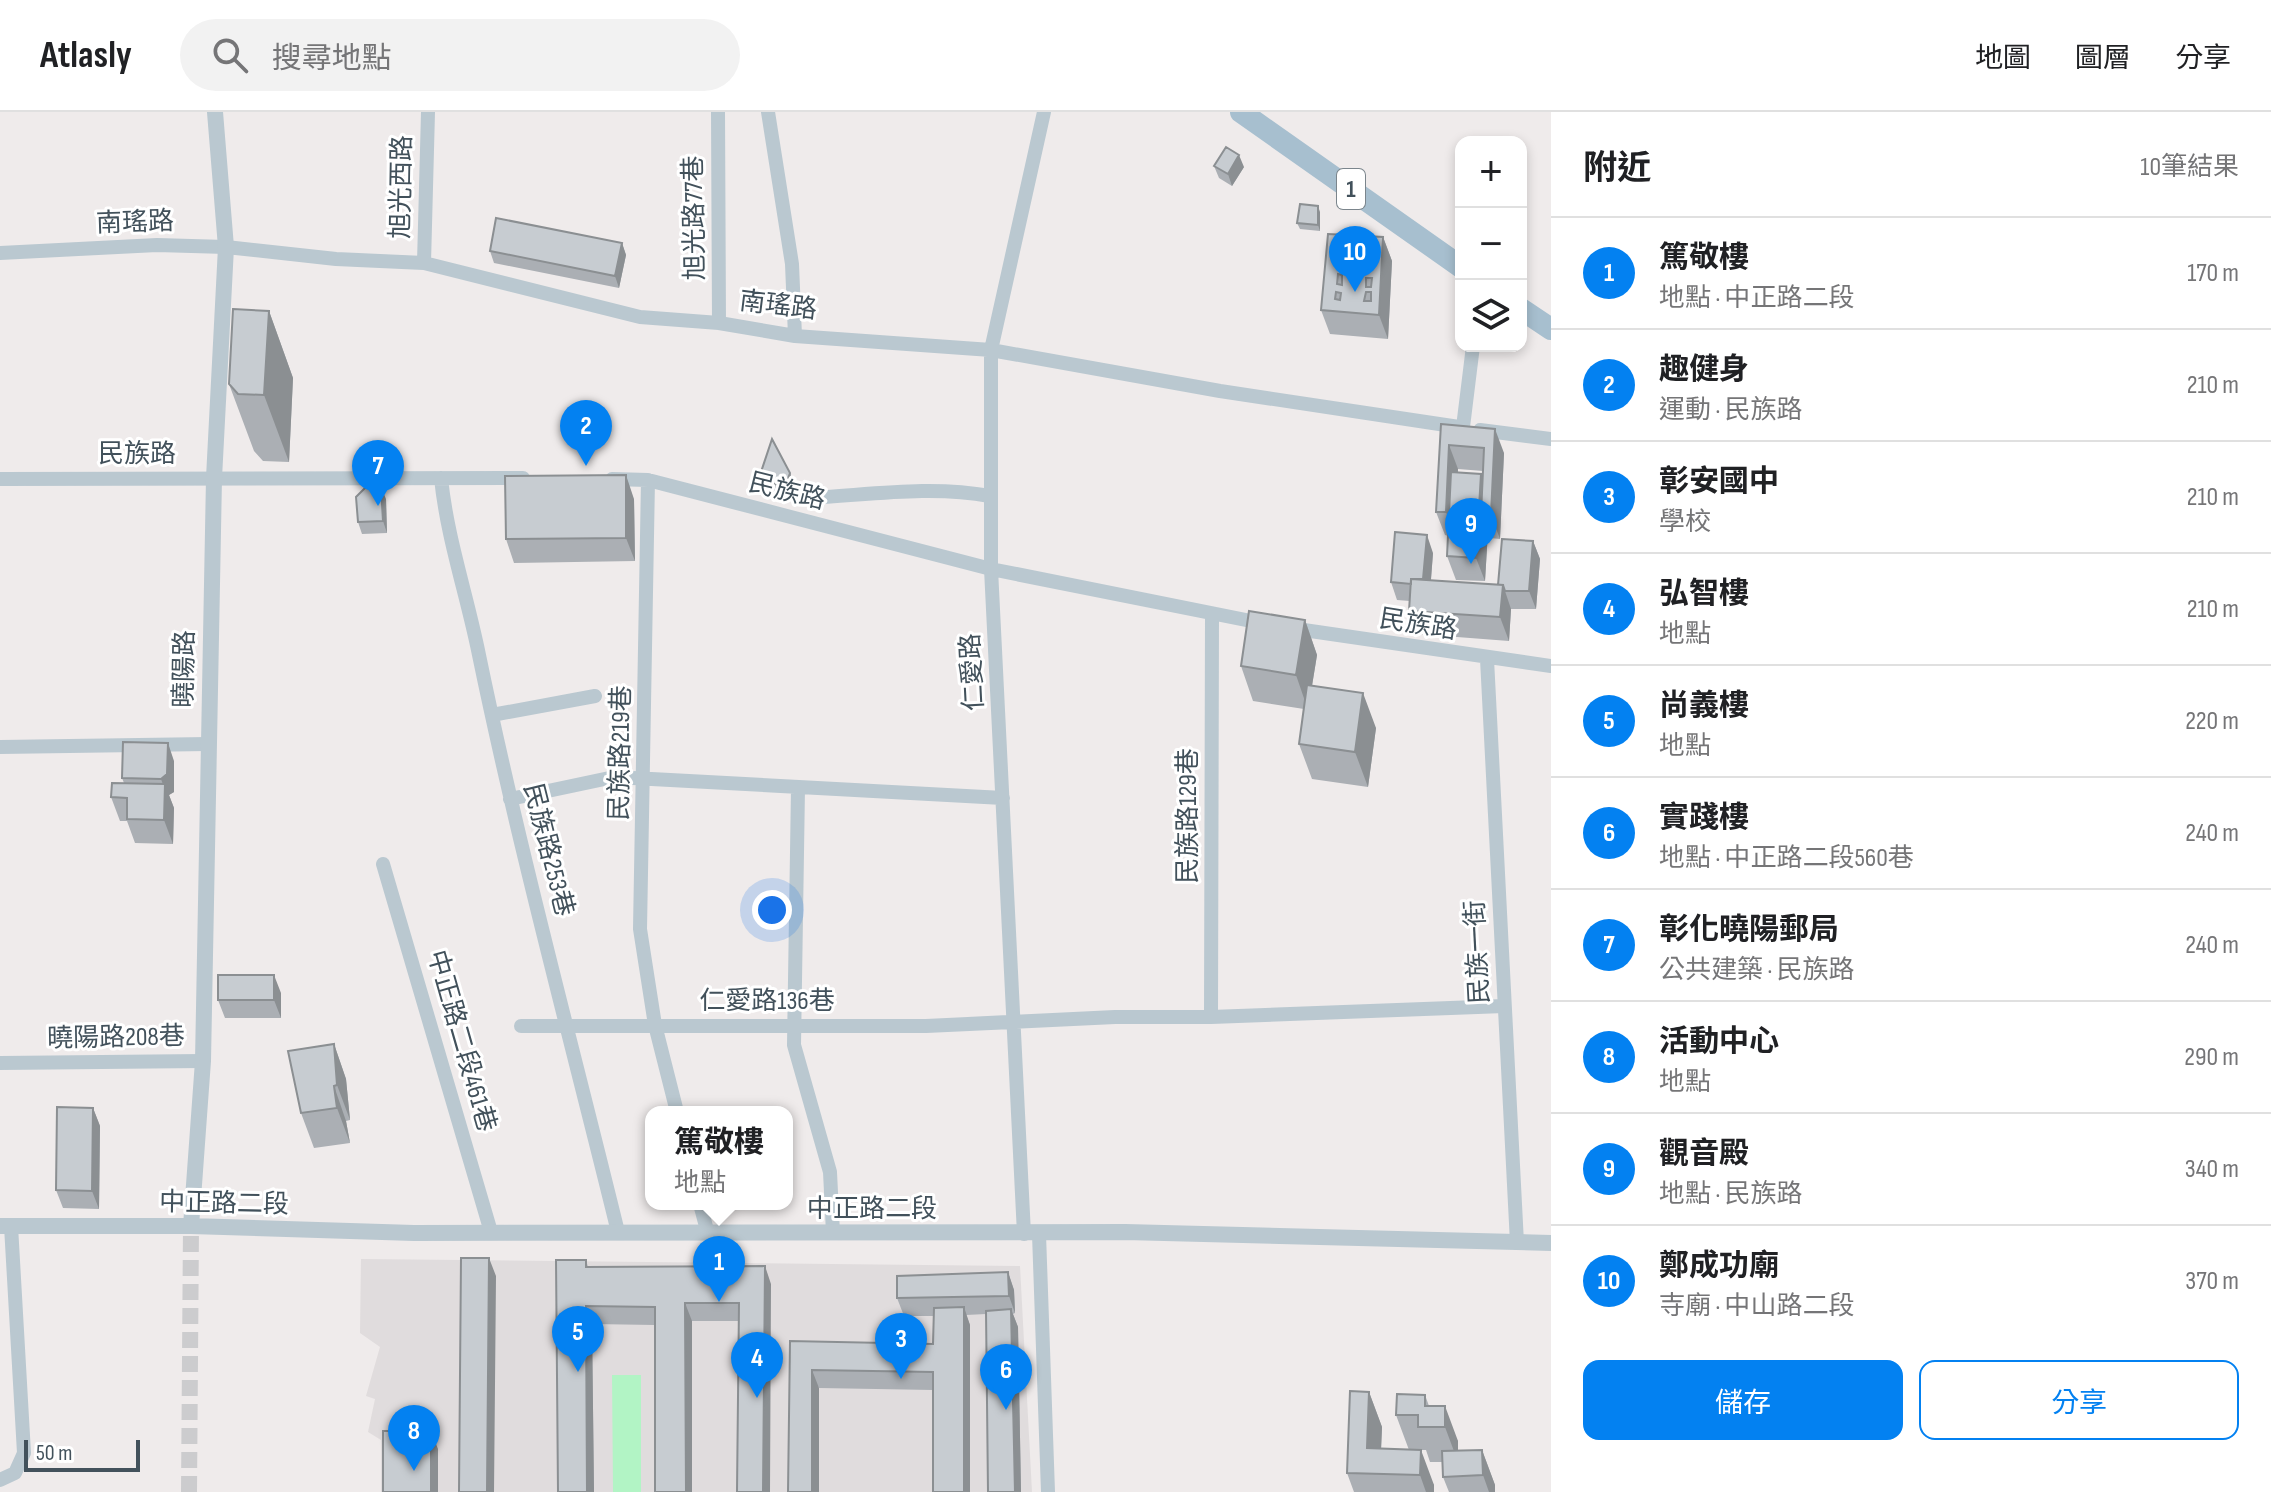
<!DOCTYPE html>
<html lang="zh-TW">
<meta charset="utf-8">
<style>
:root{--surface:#fff;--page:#f2f2f2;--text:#202124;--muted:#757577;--line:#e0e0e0;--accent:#0381f1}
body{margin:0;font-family:"Sofia Sans Condensed","Noto Sans TC",sans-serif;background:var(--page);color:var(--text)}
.controls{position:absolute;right:24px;top:24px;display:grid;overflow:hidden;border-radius:16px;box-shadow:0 4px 12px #0003}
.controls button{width:72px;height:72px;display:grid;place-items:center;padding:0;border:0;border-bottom:2px solid var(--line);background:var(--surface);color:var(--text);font:40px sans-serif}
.scale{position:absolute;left:24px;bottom:20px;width:116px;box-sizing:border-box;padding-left:8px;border:4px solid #42515b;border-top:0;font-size:22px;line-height:28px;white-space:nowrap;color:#42515b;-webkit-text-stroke:6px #fff;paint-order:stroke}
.you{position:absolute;left:772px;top:798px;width:28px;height:28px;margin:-20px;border:6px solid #fff;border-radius:50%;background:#1a73e8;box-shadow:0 0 0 12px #1a73e833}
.badge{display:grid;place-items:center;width:52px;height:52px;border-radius:50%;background:var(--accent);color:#fff;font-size:26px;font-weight:700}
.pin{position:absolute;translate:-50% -66px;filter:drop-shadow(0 2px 4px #0008)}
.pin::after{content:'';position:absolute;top:42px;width:28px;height:24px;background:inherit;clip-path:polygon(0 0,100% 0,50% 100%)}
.popup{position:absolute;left:645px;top:994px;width:148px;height:104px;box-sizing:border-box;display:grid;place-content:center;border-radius:16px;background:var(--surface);filter:drop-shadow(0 2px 6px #0005);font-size:26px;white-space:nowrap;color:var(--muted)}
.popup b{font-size:30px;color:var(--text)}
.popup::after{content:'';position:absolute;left:50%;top:100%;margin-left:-16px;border:16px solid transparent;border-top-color:var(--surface)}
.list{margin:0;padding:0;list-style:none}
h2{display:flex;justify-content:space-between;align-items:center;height:104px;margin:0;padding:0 32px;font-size:34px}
h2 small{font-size:26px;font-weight:400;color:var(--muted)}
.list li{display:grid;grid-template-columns:52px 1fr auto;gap:24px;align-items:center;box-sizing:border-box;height:112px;padding:0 32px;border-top:2px solid var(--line)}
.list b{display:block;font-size:30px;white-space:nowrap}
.list p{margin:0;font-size:26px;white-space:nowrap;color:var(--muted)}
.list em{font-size:26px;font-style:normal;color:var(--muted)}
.actions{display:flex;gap:16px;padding:24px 32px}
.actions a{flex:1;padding:18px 0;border:2px solid var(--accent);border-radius:16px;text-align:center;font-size:28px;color:var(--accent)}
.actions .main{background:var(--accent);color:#fff}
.icon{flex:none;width:44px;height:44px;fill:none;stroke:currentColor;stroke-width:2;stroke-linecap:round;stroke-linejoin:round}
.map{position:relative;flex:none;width:1551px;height:1380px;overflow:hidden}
header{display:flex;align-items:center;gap:48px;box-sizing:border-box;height:112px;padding:0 40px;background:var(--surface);border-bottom:2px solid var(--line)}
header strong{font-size:38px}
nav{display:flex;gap:44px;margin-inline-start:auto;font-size:28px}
.search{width:560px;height:72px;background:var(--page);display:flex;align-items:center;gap:20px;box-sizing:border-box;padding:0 28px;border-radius:44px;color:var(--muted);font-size:30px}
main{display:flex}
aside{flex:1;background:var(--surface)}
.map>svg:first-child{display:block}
</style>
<header>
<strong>Atlasly</strong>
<div class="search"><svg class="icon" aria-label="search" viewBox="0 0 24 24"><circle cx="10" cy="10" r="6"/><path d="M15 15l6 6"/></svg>搜尋地點</div>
<nav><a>地圖</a><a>圖層</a><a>分享</a></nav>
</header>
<main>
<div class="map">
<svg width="1551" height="1380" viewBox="0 0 1551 1380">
<rect width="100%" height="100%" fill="#efebeb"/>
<path fill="#e0dcdd" d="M361 1147 1020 1154 1032 1380H381V1328L368 1320 375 1287 366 1284 380 1235 360 1221Z"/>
<path fill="#b2f4c5" d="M612 1263H641V1380H613Z"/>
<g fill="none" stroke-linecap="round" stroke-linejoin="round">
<path stroke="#ccccce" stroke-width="16" stroke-dasharray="16 8" stroke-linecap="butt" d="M189 1380 191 1114"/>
<path stroke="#bac8d0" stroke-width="14" d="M718 0 719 211
M768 0 792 152 795 224
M0 141 157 133 226 135 336 147 424 151 640 205 719 211 795 224 991 238 1220 279 1459 315
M424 151 428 0
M1463 315 1473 234
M1480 318 1551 327
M441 366C447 426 467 483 479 543 519 737 571 928 618 1120
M0 367 523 366
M612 367 648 368 991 457 1266 512
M648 368 640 817 655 913 677 1000
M809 386C869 383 930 373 990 384
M1290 516 1551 554
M1487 547 1517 1131
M492 603 595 584
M0 635 208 632
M798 676 794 933 830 1060 833 1121
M510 687 614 665 1003 686
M383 752 491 1120
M1211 905 1212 503
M521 914H926L1115 905H1211L1504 894
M0 951 203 949
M700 1092 708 1122
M1024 1122 991 457V238L1044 0
M1039 1122 1048 1380
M0 1368 15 1361 24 1341 11 1114"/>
<path stroke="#bac8d0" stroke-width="16" d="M0 1114H191L414 1121 1125 1120 1551 1131
M191 1114 203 949 214 366 226 135 215 0"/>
<path stroke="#a7bfcf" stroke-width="22" d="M1241 0 1461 155
M1521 197 1551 217"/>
</g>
<path fill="#abafb4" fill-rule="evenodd" d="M1214 54 1244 55 1232 74 1219 66Z
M1320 100V119L1300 117 1297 111Z
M1328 122 1383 125 1392 149 1388 227 1330 222 1321 198Z
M622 131 626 143 619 176 494 151 490 139Z
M269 199 293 266 289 350 263 349 254 339 229 272Z
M1441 312 1504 341 1500 427 1490 426 1488 419 1485 469 1456 468 1447 444 1448 424 1445 423 1436 400ZM1458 357 1483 359V368L1458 361Z
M790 361 794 373 790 387 763 378 759 366Z
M386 387 387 421 362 422 358 410Z
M634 387 635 449 514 451 506 427Z
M1533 429 1540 447 1536 497H1511L1509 529 1418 522 1409 499 1410 489 1397 488 1391 470 1433 441 1431 468 1498 473Z
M1305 508 1317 543 1312 574 1376 616 1368 675 1312 667 1299 632 1304 597 1253 589 1241 554Z
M174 649V680L169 683 174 696 173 732 135 731 127 709H120L111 685 124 671 122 666Z
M281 881V906H225L218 888Z
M334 932 346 967 350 1008 346 1009 350 1031 314 1036 301 1001Z
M93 996 100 1014 99 1097 63 1096 56 1078Z
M586 1148 588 1155 771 1172 739 1209H692L655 1213 592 1212 594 1380H558Z
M1008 1160 1014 1178 1015 1201 1013 1202 1018 1215 1021 1380H988L986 1202 966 1203 970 1213 933 1278 819 1276 790 1229 933 1232 934 1204H904L897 1186Z
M1369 1280 1382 1315 1381 1337 1409 1338 1396 1303 1425 1283 1429 1294 1458 1329V1339L1482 1338 1495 1373V1380H1449L1443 1365V1350H1430L1426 1338H1413L1434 1373V1380H1354L1347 1361Z"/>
<path fill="#8b8f92" d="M1239 43 1244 55 1232 74 1228 62Z
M1318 94 1320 100V119L1318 113Z
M1383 125 1392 149 1388 227 1379 203Z
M622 131 626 143 619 176 615 164Z
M269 199 293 266 289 350 264 283Z
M1495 317 1504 341 1500 427 1491 403Z
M1449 333 1458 357 1455 424 1446 400Z
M790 361 794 373 790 387 785 375Z
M1481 362 1489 386 1481 403 1488 419 1485 469 1476 446Z
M626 363 634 387 635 449 626 426Z
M381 375 386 387 387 421 383 409Z
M1427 423 1433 441 1429 491 1422 473Z
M1533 429 1540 447 1536 497 1529 479Z
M1503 473 1511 497 1509 529 1500 505Z
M1305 508 1317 543 1308 598 1296 563Z
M1363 581 1376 616 1368 675 1355 640Z
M168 631 174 649V680L169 683 174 696 173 732 164 708 165 678 161 667Z
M274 863 281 881V906L274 888Z
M334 932 346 967 350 1008 337 973Z
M334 974 346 1009 350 1031 337 996Z
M93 996 100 1014 99 1097 92 1079Z
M489 1146 496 1164 494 1380H487Z
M765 1154 771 1172 770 1380H763Z
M1008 1160 1014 1178 1015 1201 1009 1184Z
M685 1191 692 1209V1380H686Z
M586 1194 592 1212 594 1380H587Z
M964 1195 970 1213V1380H964Z
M1011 1197 1018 1215 1021 1380H1015Z
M812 1258 819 1276V1380H812Z
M1369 1280 1382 1315 1380 1362 1367 1336Z
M1445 1294 1458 1329V1350L1445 1315Z
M431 1319 438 1337V1380H431Z
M1421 1338 1434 1373V1380H1426L1420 1363Z
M1482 1338 1495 1373V1380H1489L1483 1363Z"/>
<path fill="#c7ccd1" stroke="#8b8f92" stroke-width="2" fill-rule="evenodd" d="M1226 35 1239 43 1228 62 1214 54Z
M1300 92 1318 94V113L1297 111Z
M496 106 622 131 615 164 490 139Z
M1328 122 1383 125 1379 203 1321 198ZM1339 143H1344L1343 157 1338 156ZM1368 145H1372V156H1367ZM1338 162 1342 163V173L1337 172ZM1366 166H1372L1371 175H1366ZM1336 180 1341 181 1340 188 1335 187ZM1366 180H1371V189H1364Z
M233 197 269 199 264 283 238 282 229 272Z
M1441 312 1495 317 1491 403H1481L1484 336 1449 333 1446 400H1436Z
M772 327 790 361 785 375 759 366Z
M1451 360 1481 362 1476 446 1447 444ZM1457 401H1472L1471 412 1456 411Z
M626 363V426L506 427 505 364Z
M381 375 383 409 358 410 356 385 365 376Z
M1395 420 1427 423 1423 467H1411V472L1391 470Z
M1502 427 1533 429 1529 479H1505L1503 473H1498Z
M1411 467 1503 473 1500 505 1409 499Z
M1249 499 1305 508 1296 563 1241 554Z
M1307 573 1363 581 1355 640 1299 632Z
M123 630 168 631 167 662 161 667 122 666Z
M112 671 165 672 164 708 127 707V686L111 685Z
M218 863H274V888H218Z
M334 932 337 973 334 974 337 996 301 1001 288 939Z
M57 995 93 996 92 1079 56 1078Z
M461 1146H489L487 1380H459Z
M556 1148H586V1155L765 1154 763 1380H737L739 1191H685L686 1380H655V1195L586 1194 587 1380H558Z
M1008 1160 1009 1184 897 1186V1164Z
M964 1195V1380H933V1260L812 1258V1380H788L790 1229 933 1232 934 1196Z
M1011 1197 1015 1380H988L986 1199Z
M1350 1279 1369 1280 1367 1336 1421 1338 1420 1363 1347 1361Z
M1397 1282 1425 1283V1294H1445V1315H1418V1303H1396Z
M383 1319H431V1380H383Z
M1482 1338 1483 1363 1443 1365 1442 1339Z"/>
<g text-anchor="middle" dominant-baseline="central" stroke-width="6" stroke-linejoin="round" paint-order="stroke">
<rect fill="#fff" stroke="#7b858c" stroke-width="2" x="1337" y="57" width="28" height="40" rx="6"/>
<g font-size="24" font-weight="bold" fill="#42515b">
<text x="1351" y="77">1</text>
</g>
<g font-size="26" fill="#42515b" stroke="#fff">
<text transform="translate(402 75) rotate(-89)">旭光西路</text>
<text transform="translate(695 106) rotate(-91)">旭光路77巷</text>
<text transform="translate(135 111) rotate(-2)">南瑤路</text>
<text transform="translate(778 194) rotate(7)">南瑤路</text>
<text x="137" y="342">民族路</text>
<text transform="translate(787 380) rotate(14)">民族路</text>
<text transform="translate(1418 513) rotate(9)">民族路</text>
<text transform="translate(185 557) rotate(-89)">曉陽路</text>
<text transform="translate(973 560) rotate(-93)">仁愛路</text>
<text transform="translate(621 641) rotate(-89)">民族路219巷</text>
<text transform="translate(1188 704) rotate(-90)">民族路129巷</text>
<text transform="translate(548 738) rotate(76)">民族路253巷</text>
<text transform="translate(1478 840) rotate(-93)">民族一街</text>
<text x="767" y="889">仁愛路136巷</text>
<text transform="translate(116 926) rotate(-1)">曉陽路208巷</text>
<text transform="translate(461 929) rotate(74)">中正路二段461巷</text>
<text transform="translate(224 1092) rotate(1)">中正路二段</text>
<text x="872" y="1097">中正路二段</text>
</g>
</g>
</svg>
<div class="controls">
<button>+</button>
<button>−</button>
<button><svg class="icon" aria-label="layers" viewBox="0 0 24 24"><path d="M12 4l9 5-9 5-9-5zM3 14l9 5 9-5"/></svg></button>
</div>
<div class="scale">50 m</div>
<div class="you"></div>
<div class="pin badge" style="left:719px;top:1190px">1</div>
<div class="popup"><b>篤敬樓</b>地點</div>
<div class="pin badge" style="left:586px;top:354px">2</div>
<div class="pin badge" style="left:901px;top:1267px">3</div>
<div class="pin badge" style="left:757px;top:1286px">4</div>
<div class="pin badge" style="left:578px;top:1260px">5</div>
<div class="pin badge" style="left:1006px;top:1298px">6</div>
<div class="pin badge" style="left:378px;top:394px">7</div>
<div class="pin badge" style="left:414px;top:1359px">8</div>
<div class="pin badge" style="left:1471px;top:452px">9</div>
<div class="pin badge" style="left:1355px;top:180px">10</div>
</div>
<aside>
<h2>附近<small>10筆結果</small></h2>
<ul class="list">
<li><span class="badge">1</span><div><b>篤敬樓</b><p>地點 · 中正路二段</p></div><em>170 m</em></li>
<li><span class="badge">2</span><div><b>趣健身</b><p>運動 · 民族路</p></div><em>210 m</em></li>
<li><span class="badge">3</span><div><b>彰安國中</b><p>學校</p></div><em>210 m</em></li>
<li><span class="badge">4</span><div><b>弘智樓</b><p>地點</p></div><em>210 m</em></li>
<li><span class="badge">5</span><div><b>尚義樓</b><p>地點</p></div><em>220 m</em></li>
<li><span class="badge">6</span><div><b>實踐樓</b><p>地點 · 中正路二段560巷</p></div><em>240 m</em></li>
<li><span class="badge">7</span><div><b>彰化曉陽郵局</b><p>公共建築 · 民族路</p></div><em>240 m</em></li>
<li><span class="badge">8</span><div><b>活動中心</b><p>地點</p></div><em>290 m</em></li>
<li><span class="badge">9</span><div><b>觀音殿</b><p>地點 · 民族路</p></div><em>340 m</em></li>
<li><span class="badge">10</span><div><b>鄭成功廟</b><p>寺廟 · 中山路二段</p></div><em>370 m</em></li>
</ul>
<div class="actions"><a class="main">儲存</a><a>分享</a></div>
</aside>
</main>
